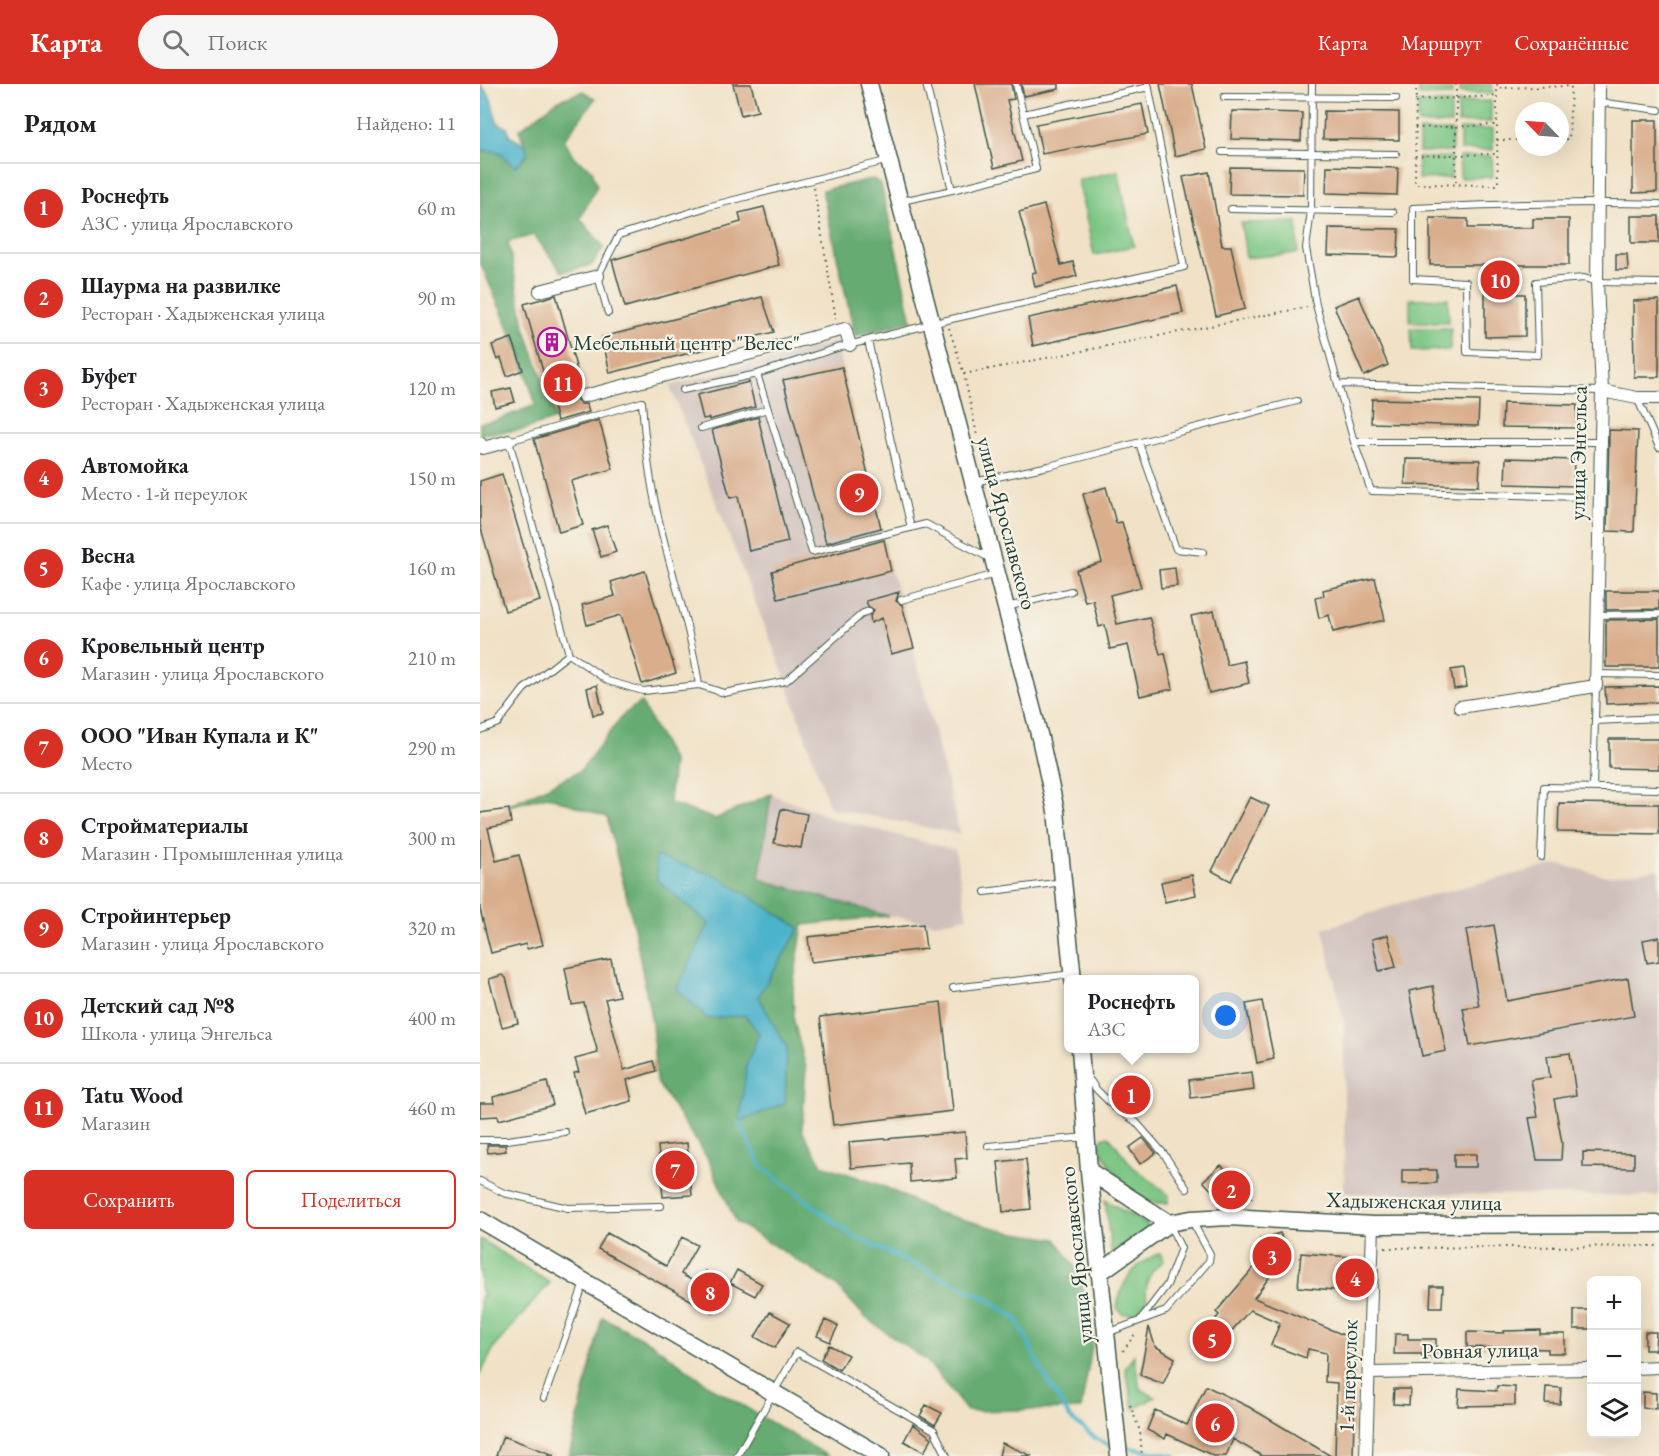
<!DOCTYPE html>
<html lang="ru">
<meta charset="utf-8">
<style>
:root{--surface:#fff;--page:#f6f6f6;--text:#202124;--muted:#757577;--line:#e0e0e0;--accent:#d93025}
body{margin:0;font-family:"EB Garamond",serif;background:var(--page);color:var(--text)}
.controls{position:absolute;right:18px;bottom:18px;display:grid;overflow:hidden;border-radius:9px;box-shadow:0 6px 24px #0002}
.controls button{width:54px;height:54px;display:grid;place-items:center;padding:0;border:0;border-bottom:2px solid var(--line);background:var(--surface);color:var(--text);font:30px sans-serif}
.compass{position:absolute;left:1035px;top:18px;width:54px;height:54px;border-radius:50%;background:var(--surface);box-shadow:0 6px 24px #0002;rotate:295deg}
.you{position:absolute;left:746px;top:932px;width:21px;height:21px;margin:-15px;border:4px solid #fff;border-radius:50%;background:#1a73e8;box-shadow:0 0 0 9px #1a73e833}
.badge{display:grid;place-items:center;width:39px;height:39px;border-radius:50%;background:var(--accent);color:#fff;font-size:20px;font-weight:700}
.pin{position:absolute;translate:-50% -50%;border:3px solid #fff;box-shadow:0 2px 6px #0006}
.popup{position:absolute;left:584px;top:891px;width:135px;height:78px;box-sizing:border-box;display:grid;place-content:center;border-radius:9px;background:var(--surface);filter:drop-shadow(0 2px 4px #0005);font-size:20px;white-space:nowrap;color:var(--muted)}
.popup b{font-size:22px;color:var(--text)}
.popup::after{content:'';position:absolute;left:50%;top:100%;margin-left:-12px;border:12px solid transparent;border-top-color:var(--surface)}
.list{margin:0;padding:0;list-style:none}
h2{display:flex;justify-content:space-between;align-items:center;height:78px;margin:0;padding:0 24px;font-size:26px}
h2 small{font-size:20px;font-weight:400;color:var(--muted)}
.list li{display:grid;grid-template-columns:39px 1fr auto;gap:18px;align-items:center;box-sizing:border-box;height:90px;padding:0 24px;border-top:2px solid var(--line)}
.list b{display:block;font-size:22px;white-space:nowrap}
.list p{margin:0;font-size:20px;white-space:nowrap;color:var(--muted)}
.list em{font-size:20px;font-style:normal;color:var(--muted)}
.actions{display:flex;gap:12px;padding:18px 24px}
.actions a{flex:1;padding:14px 0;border:2px solid var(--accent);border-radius:9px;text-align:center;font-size:21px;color:var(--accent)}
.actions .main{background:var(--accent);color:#fff}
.icon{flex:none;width:33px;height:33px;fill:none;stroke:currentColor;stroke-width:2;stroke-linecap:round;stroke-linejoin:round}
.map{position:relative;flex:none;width:1179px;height:1372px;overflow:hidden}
header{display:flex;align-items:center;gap:36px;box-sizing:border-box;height:84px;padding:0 30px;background:var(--accent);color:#fff}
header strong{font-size:28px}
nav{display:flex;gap:33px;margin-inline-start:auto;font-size:21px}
.search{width:420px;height:54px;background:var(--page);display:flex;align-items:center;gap:15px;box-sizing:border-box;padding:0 21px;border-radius:33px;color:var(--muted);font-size:22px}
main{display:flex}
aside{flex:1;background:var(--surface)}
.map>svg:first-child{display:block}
</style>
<header>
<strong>Карта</strong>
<div class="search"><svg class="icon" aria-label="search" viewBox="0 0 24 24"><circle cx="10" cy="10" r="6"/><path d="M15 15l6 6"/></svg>Поиск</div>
<nav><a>Карта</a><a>Маршрут</a><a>Сохранённые</a></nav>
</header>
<main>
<aside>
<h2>Рядом<small>Найдено: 11</small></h2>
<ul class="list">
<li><span class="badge">1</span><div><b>Роснефть</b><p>АЗС · улица Ярославского</p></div><em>60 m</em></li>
<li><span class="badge">2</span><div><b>Шаурма на развилке</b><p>Ресторан · Хадыженская улица</p></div><em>90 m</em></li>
<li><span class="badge">3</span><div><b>Буфет</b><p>Ресторан · Хадыженская улица</p></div><em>120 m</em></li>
<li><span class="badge">4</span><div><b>Автомойка</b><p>Место · 1-й переулок</p></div><em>150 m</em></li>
<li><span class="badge">5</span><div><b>Весна</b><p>Кафе · улица Ярославского</p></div><em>160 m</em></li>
<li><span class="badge">6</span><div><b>Кровельный центр</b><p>Магазин · улица Ярославского</p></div><em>210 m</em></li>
<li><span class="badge">7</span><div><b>ООО &quot;Иван Купала и К&quot;</b><p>Место</p></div><em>290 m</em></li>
<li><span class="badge">8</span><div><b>Стройматериалы</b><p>Магазин · Промышленная улица</p></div><em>300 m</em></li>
<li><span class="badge">9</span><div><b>Стройинтерьер</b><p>Магазин · улица Ярославского</p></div><em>320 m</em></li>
<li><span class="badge">10</span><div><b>Детский сад №8</b><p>Школа · улица Энгельса</p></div><em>400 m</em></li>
<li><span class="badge">11</span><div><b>Tatu Wood</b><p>Магазин</p></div><em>460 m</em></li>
</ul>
<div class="actions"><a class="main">Сохранить</a><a>Поделиться</a></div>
</aside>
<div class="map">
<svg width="1179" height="1372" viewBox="0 0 1179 1372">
<rect width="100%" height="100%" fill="#f7f3e8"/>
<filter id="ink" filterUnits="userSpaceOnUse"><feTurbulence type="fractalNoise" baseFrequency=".0167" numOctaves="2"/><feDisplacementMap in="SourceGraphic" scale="12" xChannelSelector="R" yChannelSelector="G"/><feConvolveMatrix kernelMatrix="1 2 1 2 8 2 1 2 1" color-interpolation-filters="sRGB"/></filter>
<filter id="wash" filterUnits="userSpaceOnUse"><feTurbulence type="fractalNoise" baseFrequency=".008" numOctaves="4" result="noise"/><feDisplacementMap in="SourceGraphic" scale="24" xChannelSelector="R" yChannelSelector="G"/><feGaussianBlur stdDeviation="1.35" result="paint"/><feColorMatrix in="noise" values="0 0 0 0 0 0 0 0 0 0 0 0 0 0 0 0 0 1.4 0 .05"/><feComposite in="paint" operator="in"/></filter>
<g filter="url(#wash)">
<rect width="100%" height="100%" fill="#f1e2c7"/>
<path fill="#cfc0bb" d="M356 258 411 487 421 516 480 750 350 724 304 591 190 302Z
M291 710 352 734 475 766 487 833 456 839 408 832 279 795Z
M1077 780 1127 792 1179 785V1112L864 1109V939L843 845 927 817Z"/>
<path fill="#7cc684" stroke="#4e825c" stroke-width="1.5" d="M939 0H971L972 11 939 12Z
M980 0H1012L1013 9H980Z
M1011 17V38L978 39V18Z
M938 19H971V40H938Z
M980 45H1013V66H980Z
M939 47H972V68H939Z
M1012 72 1013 93 980 94 979 73Z
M971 73V94L938 95V74Z
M638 87 654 162 614 171 598 96Z
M817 138 818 169 766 174 761 139Z
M968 214 969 238H930V215Z
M931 244H971L970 266 932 267Z
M629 1052 652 1082 689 1111 688 1119C659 1123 631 1088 620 1063L622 1054Z
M625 1116 668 1141V1146L631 1168Z
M0 1155 70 1199 15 1262 0 1291V1212L4 1213 0 1204Z
M680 1169 684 1177C669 1187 664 1199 667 1216L657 1229 643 1230 637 1224C641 1196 654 1180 680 1169Z
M654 1271 660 1305 675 1313 654 1325 645 1285Z"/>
<path fill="#65ab72" stroke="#427453" stroke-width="1.5" d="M103 7 115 15 84 56 94 73 112 86 117 102 100 135 124 163 112 181 82 188 54 151 28 158 44 240 76 335 42 346 0 350V339L14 337 56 321 39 268 0 178V66L20 68 35 83 48 69 39 46 77 17Z
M393 95 401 100 432 237 375 252 342 106Z
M161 618 193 678 189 719 235 735 291 710 279 795 408 832 323 841 313 902 314 938 326 984 322 1046 342 1081 403 1102 455 1128 530 1148 576 1155 600 1190 613 1256 601 1325 487 1327 447 1277 386 1234 355 1200 256 1138 228 1075 176 997 172 939 153 838 127 733 67 712 25 723 100 687 144 630Z
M122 1233 171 1259 233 1304 348 1372H89Z"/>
<path fill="#4cb3cb" stroke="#367880" stroke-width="1.5" d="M0 0 10 12 17 38 28 45 29 52 45 61 48 69 35 83 20 68 0 66Z
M175 772 237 792 320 844 278 912 307 964 305 1019 259 1038 267 979 279 949 265 931 228 935 197 905 229 840 177 796Z"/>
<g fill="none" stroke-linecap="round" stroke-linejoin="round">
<path stroke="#4cb3cb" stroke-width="4" d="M259 1038 281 1082 373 1152 506 1214 537 1235 560 1284 590 1334 618 1356 631 1361
M645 1363 694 1372"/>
</g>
<g id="blocks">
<path fill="#d9ae8d" d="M253 0H271L278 27 261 31Z
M495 0H531L534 15 527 16 542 77 514 84Z
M541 0H579V5L544 12Z
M680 0H712L726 65 695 72Z
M662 20 668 50 562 70 556 40Z
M752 27 822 29 821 57 751 55Z
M844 27 919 28V56L843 55Z
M1153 36H1177V108L1153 109Z
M847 82 918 84 917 111 846 109Z
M750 83 824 84 823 111 749 110Z
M729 88 742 162H751L765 225 736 232 703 93Z
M564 121 581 181 593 178 597 192 555 203 552 189 556 188 539 128Z
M284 123 299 181 145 223 132 176 261 138 259 129Z
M1151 132H1179V159H1151Z
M950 134 988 135V144H1053V135H1089V181H1035V210H1045V252L1005 253V181H950Z
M849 144 919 145 918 173 848 171Z
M1136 170H1147L1148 186H1136Z
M697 202 703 229 553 262 548 234Z
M76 211 102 304 96 309V315L101 320H106L109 328 77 337 44 220Z
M879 212 908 281 884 292 854 222Z
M282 213 294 248 130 289 122 253Z
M1179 216V293H1154L1153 217Z
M32 254 43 286 27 292 21 274 17 276 12 261Z
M362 283 401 444 346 459 303 296Z
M269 298 275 323 229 336V334L223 335 217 311Z
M31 304 35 318 15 323 12 308Z
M892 315 999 317 998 342 891 339Z
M1023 319 1097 321V344L1022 343Z
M278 333 308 458 269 467 258 412 250 414 232 346Z
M119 336 133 385 91 397 103 441 79 448 54 355Z
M1129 346 1158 347 1154 448 1127 447Z
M1026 374 1094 376 1093 402 1025 400Z
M926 375 1000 376 999 402 925 400Z
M22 390 60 517 25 527 0 441V397Z
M626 403 636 439 642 438 661 503 630 511 637 540 669 533 680 570 685 569 693 605 660 612 648 561 630 565 625 541 619 543 613 516 605 518 596 486 622 478 603 410Z
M127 441 136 468 121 473 112 446Z
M404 456 411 487 298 515 292 487Z
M695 484 697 502 681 504 679 486Z
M165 487 196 589 162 600 141 531 107 541 102 521 135 512 131 498Z
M895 494 905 536 853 548 849 531 839 534 835 514 844 512 843 506Z
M1126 507H1179V525L1126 526Z
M419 508 416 517 422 521 434 564 411 570 402 534 391 539 390 532 394 526 388 522 386 517Z
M734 527 747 581 764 577 769 599 729 609 711 532Z
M1179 535V583H1126V536Z
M984 584 987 603 974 605 971 586Z
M117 601 123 629 113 631 107 604Z
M1179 602V618L1126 620 1125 603Z
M1129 655H1179V685L1129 684Z
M770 713 789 722 751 797 732 787Z
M1079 719 1179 720V750L1078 748Z
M29 725 31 739 8 744 16 777 39 771 63 861 47 865 46 860 11 869 0 825V729Z
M301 725 327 730 321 764 294 759Z
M712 791 716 811 685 818 681 798Z
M443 840 446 865 331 878 328 853Z
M1014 841 1027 917 1148 894 1154 932 990 962 983 924 999 922 986 846Z
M908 851 916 883 899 887 892 855Z
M1179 853V877L1167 879 1163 856Z
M131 875 139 912 125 915 144 986 173 977 176 987 147 996 152 1017 105 1030 94 989 99 988 95 975 118 969 104 919 92 921 85 884Z
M22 891 26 894 38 939 22 943 9 895Z
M953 902 966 967 942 972 929 907Z
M782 917 794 975 777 979 766 920Z
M461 918 473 1027 353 1041 340 933Z
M1090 969 1096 1011 1074 1015 1082 1059 1081 1076H1057L1049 1034 1058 1033 1051 996 1070 993 1067 972Z
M772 988 774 1006 711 1014 709 996Z
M652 995 667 1014 651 1027 636 1007Z
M67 998 73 1021 19 1036 18 1032 0 1033V1019H14L13 1013Z
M485 1048 487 1074 475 1075 477 1094 430 1098 429 1079 371 1084 369 1058Z
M663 1054 676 1069 660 1080 649 1064Z
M207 1059 212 1111 183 1113 178 1062Z
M7 1061H25L26 1067 8 1069Z
M1103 1068 1154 1069V1084L1103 1083Z
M974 1070H996V1083H974Z
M546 1075 551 1125 523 1128 518 1078Z
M741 1081 771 1113 757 1110 758 1116 738 1113 723 1097Z
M922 1086H957V1099L922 1100Z
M127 1149 186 1182 202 1153 217 1161 201 1190 218 1200 226 1187 251 1201 234 1229 118 1165Z
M800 1149 807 1169 774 1214 876 1256 873 1372H855L857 1299 845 1298 846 1269 828 1265 826 1274 791 1261 800 1239 770 1226 733 1268 719 1255 739 1231 736 1228 782 1174 786 1165 780 1155Z
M821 1169 870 1173 869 1186 881 1187 880 1202H868L867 1207 818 1203Z
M257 1186 282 1200 275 1212 250 1199Z
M951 1202H963L962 1223H950Z
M1094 1226H1110V1245H1094Z
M290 1228 310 1239 295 1264 275 1253Z
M345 1236 358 1242 350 1258 337 1252Z
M669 1243 675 1262 695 1274 683 1300 660 1291Z
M1060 1246V1250H1085V1269H1068V1265L1037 1264V1270H1023V1264L987 1263V1248L1024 1249V1247Z
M1165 1248H1176L1175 1266H1165Z
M915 1250H928V1255H956V1274L942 1273V1270H914Z
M349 1261 368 1271 359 1286 341 1275Z
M726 1302 769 1323 851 1372H782L753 1355 746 1372H734L687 1350 685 1355 667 1346 675 1326 707 1341Z
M1017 1302 1035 1303V1321L978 1322 979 1305 1016 1307Z
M1066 1303 1081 1304 1080 1320 1065 1319Z
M914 1305H930L929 1321 913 1320Z
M1163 1308 1176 1309V1325L1163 1324Z
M446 1321 462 1329 455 1341 440 1332Z
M433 1340 452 1354 444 1368 424 1357Z
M23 1352 74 1371V1372H16Z
M522 1359 552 1372H519Z"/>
</g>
</g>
<g filter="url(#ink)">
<use href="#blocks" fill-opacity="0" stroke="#3e564a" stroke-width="1.5"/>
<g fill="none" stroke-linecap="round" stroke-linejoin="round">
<g stroke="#3e564a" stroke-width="8">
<path id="lane" d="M832 0 831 127 826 164 836 221 874 358 891 407 1102 413
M744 13 916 14
M1118 18 1179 26
M543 30 669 3
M742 68 916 70
M472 106 556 85 536 0
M422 117 472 106 446 0
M1179 120C1097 117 1015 121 933 124V195L986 198 987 268 1058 271 1056 198 1104 194 1117 198 1179 199
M751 125 913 128
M128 229 118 192 139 151 227 123 409 76
M388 257 431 444
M277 290 332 468 446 440 511 475
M858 300 1121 307
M203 306 277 290 357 264 467 236 704 183 668 0
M1157 314 1179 363
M221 344 288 325
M874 358H1120
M659 359 696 465 723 468
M494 398 569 382 817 317
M421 516 516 490
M527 523 591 507
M1117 531 1179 530
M89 570 29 357 162 318C165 359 170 401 180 441 193 495 211 546 219 601
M1116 590 1179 591
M1115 637 1179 634
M0 646 18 639 44 605 89 570 128 597 163 607 219 601 244 609 306 597 383 529 389 527
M1113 703 1116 602
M1061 773 1064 703 1179 705
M505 808 583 798
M473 904 592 890
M607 992 616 1005 635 1024 656 1038 684 1070 707 1105
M0 1056H27L85 1048
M508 1062 606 1053
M0 1097 24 1109 88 1124 181 1122
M661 1235 687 1201 701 1164 689 1140
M627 1249 686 1227 729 1177 730 1170 712 1137
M64 1314 104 1199
M257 1372 317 1268 454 1346 467 1372"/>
</g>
<g stroke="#3e564a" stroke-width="14">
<path id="street" d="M60 207 118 192
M1122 307 1157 314H1179
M104 312 365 245 370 261
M0 359 3 364 29 357
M980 623 1116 602 1122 307 1117 198 1119 0
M1156 1284 1179 1283
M890 1289 1112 1285
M886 1372 893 1141"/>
</g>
<g stroke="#3e564a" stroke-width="19">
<path id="secondary" d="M389 0 560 654 576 727 593 896
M600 964 609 1087 639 1372
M609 1087 689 1139
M0 1136 401 1372
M619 1189 689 1139 711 1135 748 1133 893 1141 1179 1140"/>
</g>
<path stroke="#3e564a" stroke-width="2" stroke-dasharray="1.5 4.5" stroke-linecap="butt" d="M936 0 935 100 1018 101 1017 56H1044
M976 0V100
M1017 0 1018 4 1091 2 1089 55 1080 56
M935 16 1017 12
M935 44 1017 41
M1017 56V5
M935 72 1016 70
M334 104 356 235
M469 244 484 290 497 351
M484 290 827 223
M905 1164 1179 1162
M643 1267 655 1250
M650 1321 660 1347 662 1372"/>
<use href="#lane" stroke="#fff" stroke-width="6"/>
<use href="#street" stroke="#fff" stroke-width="12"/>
<use href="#secondary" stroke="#fff" stroke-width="16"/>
</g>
</g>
<defs>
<g id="building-ring" transform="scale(1.5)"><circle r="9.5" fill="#f7f3e8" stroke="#b5179e" stroke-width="1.5"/><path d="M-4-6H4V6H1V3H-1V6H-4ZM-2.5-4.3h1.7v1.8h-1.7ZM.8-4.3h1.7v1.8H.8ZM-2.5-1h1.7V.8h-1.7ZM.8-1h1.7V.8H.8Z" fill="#b5179e"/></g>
</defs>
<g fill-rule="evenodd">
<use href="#building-ring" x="72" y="258"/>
</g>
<g text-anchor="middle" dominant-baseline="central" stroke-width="4.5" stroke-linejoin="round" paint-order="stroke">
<g font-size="22" fill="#1f3d34" stroke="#f7f3e8" text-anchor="start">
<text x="93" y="258">Мебельный центр "Велес"</text>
</g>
<g font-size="22" fill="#1f3d34" stroke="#f7f3e8">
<text transform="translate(1098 369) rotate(-89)">улица Энгельса</text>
<text transform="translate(527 439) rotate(75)">улица Ярославского</text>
<text transform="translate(934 1117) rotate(1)">Хадыженская улица</text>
<text transform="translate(596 1171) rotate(-96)">улица Ярославского</text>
<text transform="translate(1000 1266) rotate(-1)">Ровная улица</text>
<text transform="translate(868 1292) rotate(-88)">1-й переулок</text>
</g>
</g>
</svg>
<div class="controls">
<button>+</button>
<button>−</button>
<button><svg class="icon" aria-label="layers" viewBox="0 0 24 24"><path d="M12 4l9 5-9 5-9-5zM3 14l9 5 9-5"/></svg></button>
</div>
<svg class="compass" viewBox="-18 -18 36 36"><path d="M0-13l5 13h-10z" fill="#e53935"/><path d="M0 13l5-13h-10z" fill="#757577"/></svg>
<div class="you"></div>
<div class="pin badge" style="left:651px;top:1011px">1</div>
<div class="popup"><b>Роснефть</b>АЗС</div>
<div class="pin badge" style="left:751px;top:1106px">2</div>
<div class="pin badge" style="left:792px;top:1172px">3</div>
<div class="pin badge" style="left:875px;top:1194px">4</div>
<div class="pin badge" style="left:732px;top:1255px">5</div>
<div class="pin badge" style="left:735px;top:1339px">6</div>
<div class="pin badge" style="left:195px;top:1086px">7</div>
<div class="pin badge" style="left:230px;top:1208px">8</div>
<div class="pin badge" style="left:379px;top:409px">9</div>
<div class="pin badge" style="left:1020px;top:196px">10</div>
<div class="pin badge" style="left:83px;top:299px">11</div>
</div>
</main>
